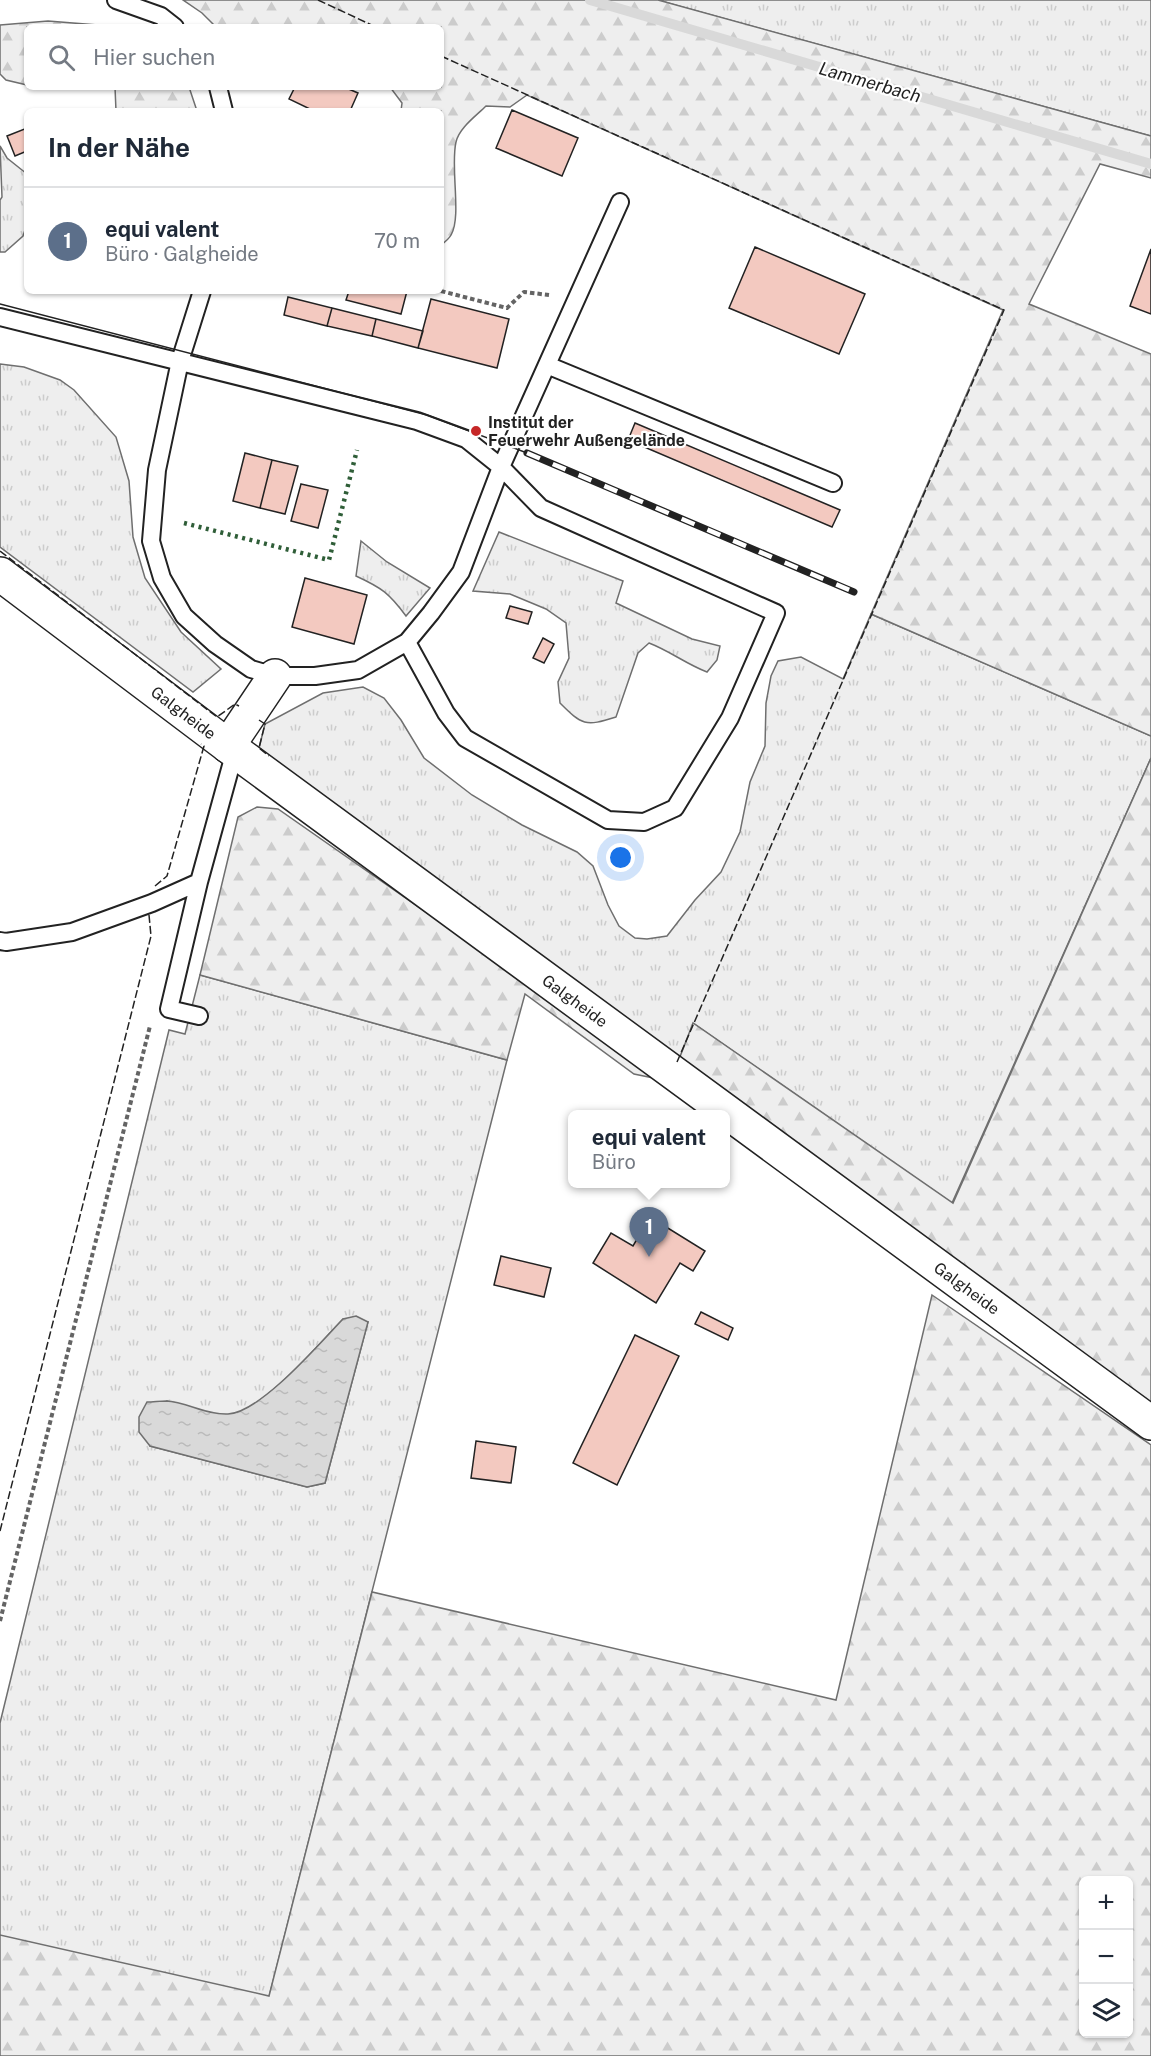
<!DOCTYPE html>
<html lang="de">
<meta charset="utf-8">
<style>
:root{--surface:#fff;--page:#f2f2f3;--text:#1f2937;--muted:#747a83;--line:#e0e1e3;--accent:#0b8043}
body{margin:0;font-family:"Public Sans",sans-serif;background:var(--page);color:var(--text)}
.controls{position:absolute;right:18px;bottom:18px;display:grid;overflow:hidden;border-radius:9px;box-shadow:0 2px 4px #0004}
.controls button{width:54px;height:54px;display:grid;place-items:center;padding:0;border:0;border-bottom:2px solid var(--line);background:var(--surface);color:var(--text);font:30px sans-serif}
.you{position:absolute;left:621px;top:858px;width:21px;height:21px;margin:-15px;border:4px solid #fff;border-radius:50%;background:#1a73e8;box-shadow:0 0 0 9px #1a73e833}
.badge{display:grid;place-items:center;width:39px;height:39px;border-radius:50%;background:var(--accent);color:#fff;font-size:20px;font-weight:700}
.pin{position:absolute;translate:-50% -50px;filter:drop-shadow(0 2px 3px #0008)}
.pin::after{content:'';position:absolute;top:32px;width:21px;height:18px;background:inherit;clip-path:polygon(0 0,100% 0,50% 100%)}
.popup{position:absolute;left:568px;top:1110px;width:162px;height:78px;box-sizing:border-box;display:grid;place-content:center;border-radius:9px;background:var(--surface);filter:drop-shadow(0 2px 4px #0005);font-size:20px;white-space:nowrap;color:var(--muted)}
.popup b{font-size:22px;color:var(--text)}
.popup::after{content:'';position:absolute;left:50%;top:100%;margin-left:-12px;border:12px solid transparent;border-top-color:var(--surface)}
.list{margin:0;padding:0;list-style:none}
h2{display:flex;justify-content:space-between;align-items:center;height:78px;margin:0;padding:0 24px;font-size:26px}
h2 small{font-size:20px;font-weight:400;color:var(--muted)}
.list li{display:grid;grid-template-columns:39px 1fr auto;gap:18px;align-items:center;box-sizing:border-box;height:108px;padding:0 24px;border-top:2px solid var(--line)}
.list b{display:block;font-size:22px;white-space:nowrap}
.list p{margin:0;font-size:20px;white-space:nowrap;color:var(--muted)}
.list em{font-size:20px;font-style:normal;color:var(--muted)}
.icon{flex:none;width:33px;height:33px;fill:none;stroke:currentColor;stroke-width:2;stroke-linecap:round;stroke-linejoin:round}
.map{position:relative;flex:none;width:1151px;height:2056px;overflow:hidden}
.search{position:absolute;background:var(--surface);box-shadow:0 2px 4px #0004;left:24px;top:24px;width:420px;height:66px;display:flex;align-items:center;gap:15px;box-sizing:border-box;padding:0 21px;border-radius:9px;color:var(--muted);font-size:22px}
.panel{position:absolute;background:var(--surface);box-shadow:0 2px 4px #0004;left:24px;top:108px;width:420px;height:186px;border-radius:9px}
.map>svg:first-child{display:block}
</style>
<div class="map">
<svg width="1151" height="2056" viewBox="0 0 1151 2056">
<defs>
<pattern id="grass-tufts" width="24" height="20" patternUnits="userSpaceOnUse" patternTransform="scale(1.5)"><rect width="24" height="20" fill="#eee"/><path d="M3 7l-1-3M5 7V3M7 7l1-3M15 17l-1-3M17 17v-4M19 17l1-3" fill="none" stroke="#ccc"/></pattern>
<pattern id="forest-firs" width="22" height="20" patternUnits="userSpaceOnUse" patternTransform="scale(1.5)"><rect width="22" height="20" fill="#eee"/><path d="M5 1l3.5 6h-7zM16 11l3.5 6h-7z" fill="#ccc"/></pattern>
<pattern id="water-ripples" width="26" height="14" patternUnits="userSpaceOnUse" patternTransform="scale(1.5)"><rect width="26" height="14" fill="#d9d9d9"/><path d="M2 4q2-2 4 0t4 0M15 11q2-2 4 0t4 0" fill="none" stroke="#bababa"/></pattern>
</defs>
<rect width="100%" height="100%" fill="#fff"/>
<path fill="url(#grass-tufts)" stroke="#6f6f6f" stroke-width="1.5" fill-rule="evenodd" d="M658 0H1151V136L675 5Z
M0 146 7 158 27 174V224L23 236 5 252H0V200L2 197Z
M0 364 24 367 60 380 74 390 116 437 129 481 133 537 145 578 181 632 221 669 193 692 0 547Z
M499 532 623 581 616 603 692 639 720 646 717 660 707 672C686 664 670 651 649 643L638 653 616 717C585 727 582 725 560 703L558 682 569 658 566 623 546 609 510 594 473 591Z
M361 541 387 562 430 588 406 616C389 593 382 588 356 576Z
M871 614 1151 736V758L952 1203 694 1024 678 1062 259 748 265 724 323 693 363 687 384 698 401 720 424 758 472 795 522 825 577 852 593 866 608 905 619 926 635 938 647 939 667 936 695 900 721 872 740 832 750 782 765 746 766 703 771 676 778 661 801 657 843 679Z
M200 975 507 1060 269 1997 0 1936V1723L169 1030 185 1034ZM343 1319 368 1322 325 1483 307 1487 150 1446 167 1401C186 1407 211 1418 231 1415 265 1408 318 1345 343 1319Z"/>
<path fill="url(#forest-firs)" stroke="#6f6f6f" stroke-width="1.5" fill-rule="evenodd" d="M183 0H658L1151 136V178L1100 164 1029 304 1151 354V736L871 614 1003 310 527 95 510 107 486 106C476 116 459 128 456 142 450 167 462 217 451 235 449 239 445 242 441 245V111H401L402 103 390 87H441V27H216L202 13Z
M48 21 97 25 96 27H27V85L6 80 0 74V25Z
M115 87H189L197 111H116Z
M1151 758V1410L678 1062 693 1023 953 1203Z
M257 807 278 809 668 1081 634 1074 525 994 507 1060 200 975 238 817Z
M932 1295 1151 1445V2056H0V1935L269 1996 372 1592 836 1700ZM1128 1880V2034H1084V1880Z"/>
<path fill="url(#water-ripples)" stroke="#6f6f6f" stroke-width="1.5" d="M356 1316 368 1322 325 1483 307 1487 150 1446 139 1432V1417L147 1402C153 1402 160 1401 166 1401 187 1402 206 1415 228 1414 260 1413 320 1343 343 1319Z"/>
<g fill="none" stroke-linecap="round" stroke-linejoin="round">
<path stroke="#d9d9d9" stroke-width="10" d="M590 0 1151 164"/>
</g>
<path fill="#f3c9c0" stroke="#222" stroke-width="1.5" d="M295 87H344L358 93 350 111H314L289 99Z
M512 110 578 138 562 176 496 148Z
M27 128V151L15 156 7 136Z
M755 247 865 294 839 354 729 308Z
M1151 249V314L1130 306Z
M349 291H407L401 314 346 300Z
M288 297 332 308 327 326 284 315Z
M431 299 509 319 497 368 418 348Z
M332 308 376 319 372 336 327 326Z
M376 319 423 331 418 348 372 336Z
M635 423 840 510 832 527 628 440Z
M245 453 272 460 260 508 233 501Z
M272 460 298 466 285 514 260 508Z
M301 484 328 490 318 528 291 521Z
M305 578 367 595 354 644 292 627Z
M510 606 532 612 528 624 506 618Z
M543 638 554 644 544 663 533 658Z
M650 1217 705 1251 693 1271 680 1263 656 1303 593 1263 611 1233 633 1246Z
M501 1256 551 1268 544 1297 494 1285Z
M701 1312 733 1328 728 1340 695 1324Z
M635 1335 679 1356 617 1485 573 1463Z
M476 1441 516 1447 511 1483 471 1478Z"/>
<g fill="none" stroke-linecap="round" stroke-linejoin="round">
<g stroke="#222" stroke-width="20">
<path id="lane" d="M116 0 161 16 175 27
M218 87 224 111
M202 291 180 361 157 470 151 541 162 578 184 616 215 644 251 669 275 676H315L358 670 407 642 431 613 461 572 501 467 620 202
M0 317 417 421 466 439 501 467 541 508 776 613 730 718 675 808 644 822 608 820 465 738 446 713 407 642
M547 365 833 483
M199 882 169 1009 199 1016
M0 941 6 942 72 932 152 903 199 882 235 751"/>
</g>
<g stroke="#222" stroke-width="36">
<g id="street">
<path id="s1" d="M0 574 228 746 1151 1423"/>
<path d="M228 746 275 676"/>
</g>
</g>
<path stroke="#646464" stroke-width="4" stroke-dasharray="4.5 3" stroke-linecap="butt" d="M441 291 507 308 524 292 549 295
M0 1621 150 1026"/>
<use href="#lane" stroke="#fff" stroke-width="16"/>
<use href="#street" stroke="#fff" stroke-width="33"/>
<path stroke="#222" stroke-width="1.5" d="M0 304 427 415 527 453"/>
<g stroke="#222" stroke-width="7">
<path id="rail" d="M527 453 854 592"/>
</g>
<use href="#rail" stroke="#fff" stroke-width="4.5" stroke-dasharray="14" stroke-linecap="butt"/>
<path stroke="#2f5e38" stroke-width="4.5" stroke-dasharray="3 4.5" stroke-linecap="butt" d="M184 523 329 560 357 450"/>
<path stroke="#222" stroke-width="1.5" stroke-dasharray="8 3" stroke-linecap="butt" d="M318 0 376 27
M441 56 1004 310 677 1062
M0 551 217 717 235 704 239 706
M259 720 265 724 259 748 269 756
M155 886 167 876 204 746 201 744
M0 1531 151 936 149 915"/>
</g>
<circle fill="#c62828" stroke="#fff" stroke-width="2" cx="476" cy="431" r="6"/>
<g text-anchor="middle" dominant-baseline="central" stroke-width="4.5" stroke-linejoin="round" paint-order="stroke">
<g font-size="16" font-weight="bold" fill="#222" stroke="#fff" text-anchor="start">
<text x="488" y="422">Institut der<tspan x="488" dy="18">Feuerwehr Außengelände</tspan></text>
</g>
<g font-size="16" fill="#222" stroke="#fff">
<text stroke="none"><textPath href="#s1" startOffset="230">Galgheide</textPath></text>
<text stroke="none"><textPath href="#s1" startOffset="716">Galgheide</textPath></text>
<text stroke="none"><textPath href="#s1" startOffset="1202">Galgheide</textPath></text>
</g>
<g font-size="18" font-style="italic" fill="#222" stroke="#fff">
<text transform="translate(870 82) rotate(16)">Lammerbach</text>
</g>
</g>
</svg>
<div class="controls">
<button>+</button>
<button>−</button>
<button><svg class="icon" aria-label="layers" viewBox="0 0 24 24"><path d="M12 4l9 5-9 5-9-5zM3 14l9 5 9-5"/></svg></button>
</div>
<div class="you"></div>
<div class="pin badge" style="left:649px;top:1257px;background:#5c6f8a">1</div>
<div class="popup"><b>equi valent</b>Büro</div>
<div class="search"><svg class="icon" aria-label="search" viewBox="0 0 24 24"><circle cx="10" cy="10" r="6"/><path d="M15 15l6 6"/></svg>Hier suchen</div>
<section class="panel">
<h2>In der Nähe<small></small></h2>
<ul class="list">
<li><span class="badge" style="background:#5c6f8a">1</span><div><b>equi valent</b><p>Büro · Galgheide</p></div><em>70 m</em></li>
</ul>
</section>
</div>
